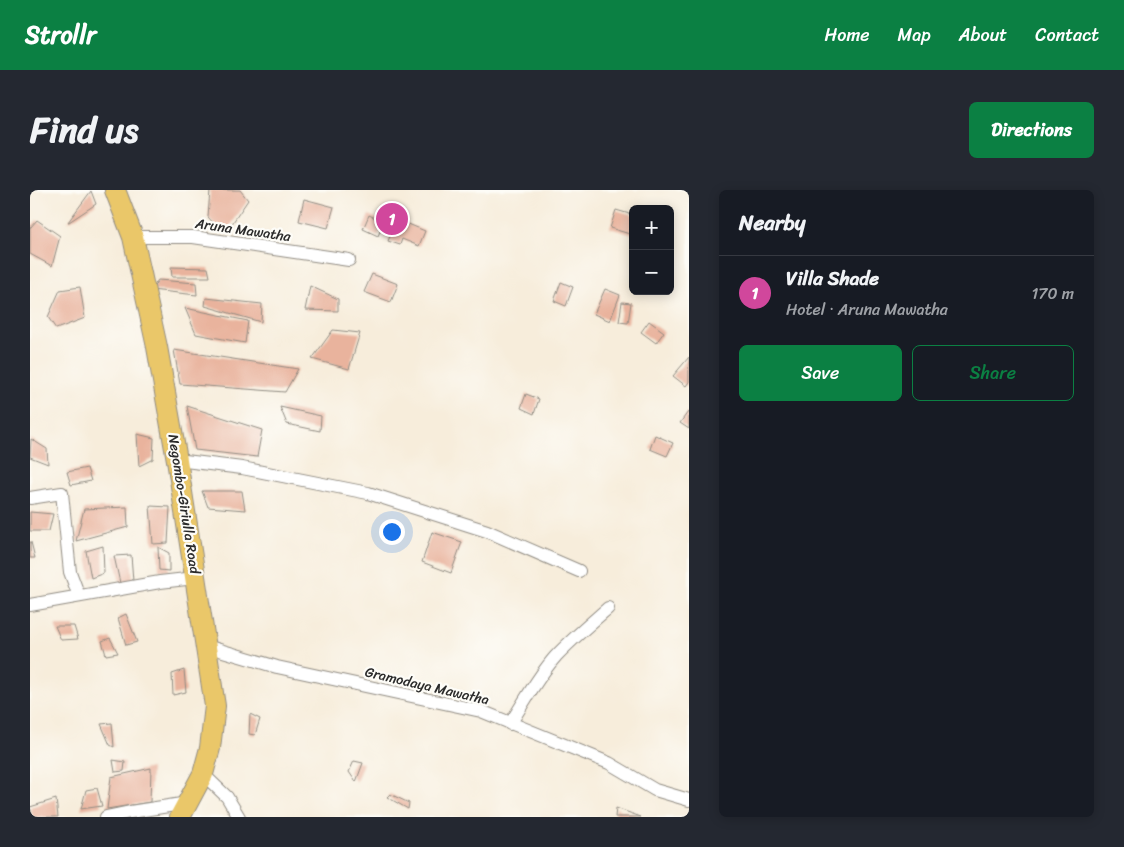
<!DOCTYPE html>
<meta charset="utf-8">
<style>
:root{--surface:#171b24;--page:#242831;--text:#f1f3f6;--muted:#9ea1a6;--line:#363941;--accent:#0b8043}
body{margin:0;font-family:Sriracha,sans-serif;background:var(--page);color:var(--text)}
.controls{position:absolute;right:15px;top:15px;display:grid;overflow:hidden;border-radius:8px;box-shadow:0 2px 12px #0003}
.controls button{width:45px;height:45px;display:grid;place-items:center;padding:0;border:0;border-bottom:1px solid var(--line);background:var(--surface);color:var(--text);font:25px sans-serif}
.you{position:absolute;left:361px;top:341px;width:18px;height:18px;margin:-12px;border:4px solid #fff;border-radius:50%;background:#1a73e8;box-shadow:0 0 0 8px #1a73e833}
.badge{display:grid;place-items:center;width:32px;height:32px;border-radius:50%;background:var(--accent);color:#fff;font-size:16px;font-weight:700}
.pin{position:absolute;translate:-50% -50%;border:2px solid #fff;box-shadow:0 1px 5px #0006}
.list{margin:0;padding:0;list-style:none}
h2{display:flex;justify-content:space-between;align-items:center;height:65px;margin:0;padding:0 20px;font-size:21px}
h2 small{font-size:16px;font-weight:400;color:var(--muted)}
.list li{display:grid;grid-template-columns:32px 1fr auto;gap:15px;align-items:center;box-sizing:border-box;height:75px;padding:0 20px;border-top:1px solid var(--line)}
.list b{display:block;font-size:19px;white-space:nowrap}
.list p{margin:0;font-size:16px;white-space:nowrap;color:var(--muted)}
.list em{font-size:16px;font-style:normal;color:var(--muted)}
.actions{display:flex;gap:10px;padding:15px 20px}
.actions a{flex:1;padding:11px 0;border:1px solid var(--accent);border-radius:8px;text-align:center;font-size:18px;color:var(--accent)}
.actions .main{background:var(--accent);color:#fff}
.map{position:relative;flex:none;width:659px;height:627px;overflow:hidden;border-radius:8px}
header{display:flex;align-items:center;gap:30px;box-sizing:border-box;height:70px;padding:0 25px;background:var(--accent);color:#fff}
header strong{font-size:24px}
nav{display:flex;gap:28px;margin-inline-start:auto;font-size:18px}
.intro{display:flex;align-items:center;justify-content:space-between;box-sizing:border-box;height:120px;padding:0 30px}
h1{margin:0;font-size:35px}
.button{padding:12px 22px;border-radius:8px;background:var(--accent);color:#fff;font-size:18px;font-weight:700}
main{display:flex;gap:30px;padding:0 30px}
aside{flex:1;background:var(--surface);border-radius:8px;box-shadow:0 2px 12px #0003}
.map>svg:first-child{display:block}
</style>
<header>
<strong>Strollr</strong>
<nav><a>Home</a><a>Map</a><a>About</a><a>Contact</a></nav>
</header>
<div class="intro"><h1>Find us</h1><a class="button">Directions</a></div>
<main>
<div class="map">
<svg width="659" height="627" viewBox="0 0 659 627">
<rect width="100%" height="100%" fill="#fdfcf7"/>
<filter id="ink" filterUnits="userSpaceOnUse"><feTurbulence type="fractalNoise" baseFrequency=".02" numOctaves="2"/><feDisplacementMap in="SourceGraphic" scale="10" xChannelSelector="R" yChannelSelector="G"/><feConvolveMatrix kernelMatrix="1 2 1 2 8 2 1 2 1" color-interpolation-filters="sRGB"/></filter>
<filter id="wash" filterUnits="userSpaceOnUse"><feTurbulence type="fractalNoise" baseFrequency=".0096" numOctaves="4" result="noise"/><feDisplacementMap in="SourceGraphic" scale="20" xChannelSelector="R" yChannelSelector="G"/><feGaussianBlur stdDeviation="1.12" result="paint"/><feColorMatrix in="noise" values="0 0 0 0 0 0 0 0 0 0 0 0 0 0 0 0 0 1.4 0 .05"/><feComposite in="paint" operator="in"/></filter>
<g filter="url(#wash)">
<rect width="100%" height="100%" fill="#f7eddb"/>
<g id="blocks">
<path fill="#e9b39d" d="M180 0H210L218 10 199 38 186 36 178 27Z
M61 1 66 14 39 32H38Z
M274 9 304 17 298 38 269 31Z
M586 20 603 25V45L580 38Z
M339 25 354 32 348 46 333 39Z
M368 27 377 30 376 33 395 41 389 56 372 49 370 55 358 51Z
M7 30 30 46 22 76 0 64V38Z
M141 77 178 78 180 87H142Z
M342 84 368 94 361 112 334 102Z
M128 90 166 93 167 105 121 100Z
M531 92 543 97 536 116 524 111Z
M280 96 308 109V121L275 120Z
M50 97 55 128 26 139 18 127 30 100Z
M575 99 590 105 580 131 564 124Z
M176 108 232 114 231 132 175 116Z
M592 112 601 113 598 133 589 132Z
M155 118 218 131 215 153 166 144Z
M619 131 634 142 626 153 611 142Z
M303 140 330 143 319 179 282 169Z
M144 160 268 179 255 202 150 194Z
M659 167V192L656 196 643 186Z
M496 204 509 209 504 224 491 218Z
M157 216 232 240 227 267 165 260Z
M250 217 291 226 290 241 257 234Z
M658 222 659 223V239L650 233Z
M107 244 124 248 123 269 109 276Z
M625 245 643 253 637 266 620 259Z
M1 249 17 259 18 274 0 267Z
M57 278 61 291 41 295 37 282Z
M172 301H212L215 320 178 317Z
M120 316 140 317 138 353 123 354Z
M97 317 98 337 46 351 54 319Z
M0 322 23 324 19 341H0Z
M402 342 432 352 421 383 392 372Z
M0 352H1L5 368H0Z
M73 356 74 383 61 388 56 361Z
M128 357 139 363V381L129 380Z
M101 365 103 391 90 393 84 366Z
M96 424 107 452 96 455 88 428Z
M25 436H44L48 449 31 450Z
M80 448 88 463 76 465 72 451Z
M154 480 156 502 143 505 142 484Z
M220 524 230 529 225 545 219 544Z
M82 533 84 557 80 555 71 534Z
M83 570 95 572 94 581 85 582Z
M324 571 333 573 326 592 319 582Z
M121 578 120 612 77 619 81 587Z
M67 598 72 616 51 619 56 600Z
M360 604 379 613 378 619 357 607Z
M26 609 28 627H3L0 617Z
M586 618 611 627H585Z"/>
</g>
</g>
<g filter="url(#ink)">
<use href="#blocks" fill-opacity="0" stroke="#918c83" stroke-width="1"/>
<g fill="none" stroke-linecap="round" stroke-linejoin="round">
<g stroke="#918c83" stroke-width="14">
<path id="street" d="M103 47H163L319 70
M147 270 212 278 338 303 457 341 549 381
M0 308 32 303 40 382 49 406
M0 415 130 392 165 388
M176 456 247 477 451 521 579 573 625 600 659 610
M480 534C495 511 508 486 526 466 542 449 560 434 578 418
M173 584 197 607 209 627
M76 627 100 622 158 613"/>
</g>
<g stroke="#918c83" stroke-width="22">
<path id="primary" d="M85 0 103 47 127 157 147 270 185 516 180 558 173 584 150 627"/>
</g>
<use href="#street" stroke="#fff" stroke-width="12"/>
<use href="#primary" stroke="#eac769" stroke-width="20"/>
</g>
</g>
<g text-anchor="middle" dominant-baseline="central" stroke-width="4.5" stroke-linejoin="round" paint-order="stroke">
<g font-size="14" fill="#2b2b2b" stroke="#fdfcf7">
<text transform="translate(213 40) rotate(8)">Aruna Mawatha</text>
<text transform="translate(154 314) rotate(81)">Negombo-Giriulla Road</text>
<text transform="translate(397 496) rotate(13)">Gramodaya Mawatha</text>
</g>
</g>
</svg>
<div class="controls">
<button>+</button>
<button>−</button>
</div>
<div class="you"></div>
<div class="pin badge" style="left:362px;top:29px;background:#d1479c">1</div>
</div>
<aside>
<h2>Nearby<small></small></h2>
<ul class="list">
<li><span class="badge" style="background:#d1479c">1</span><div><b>Villa Shade</b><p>Hotel · Aruna Mawatha</p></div><em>170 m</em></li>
</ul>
<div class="actions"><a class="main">Save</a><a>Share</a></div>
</aside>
</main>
